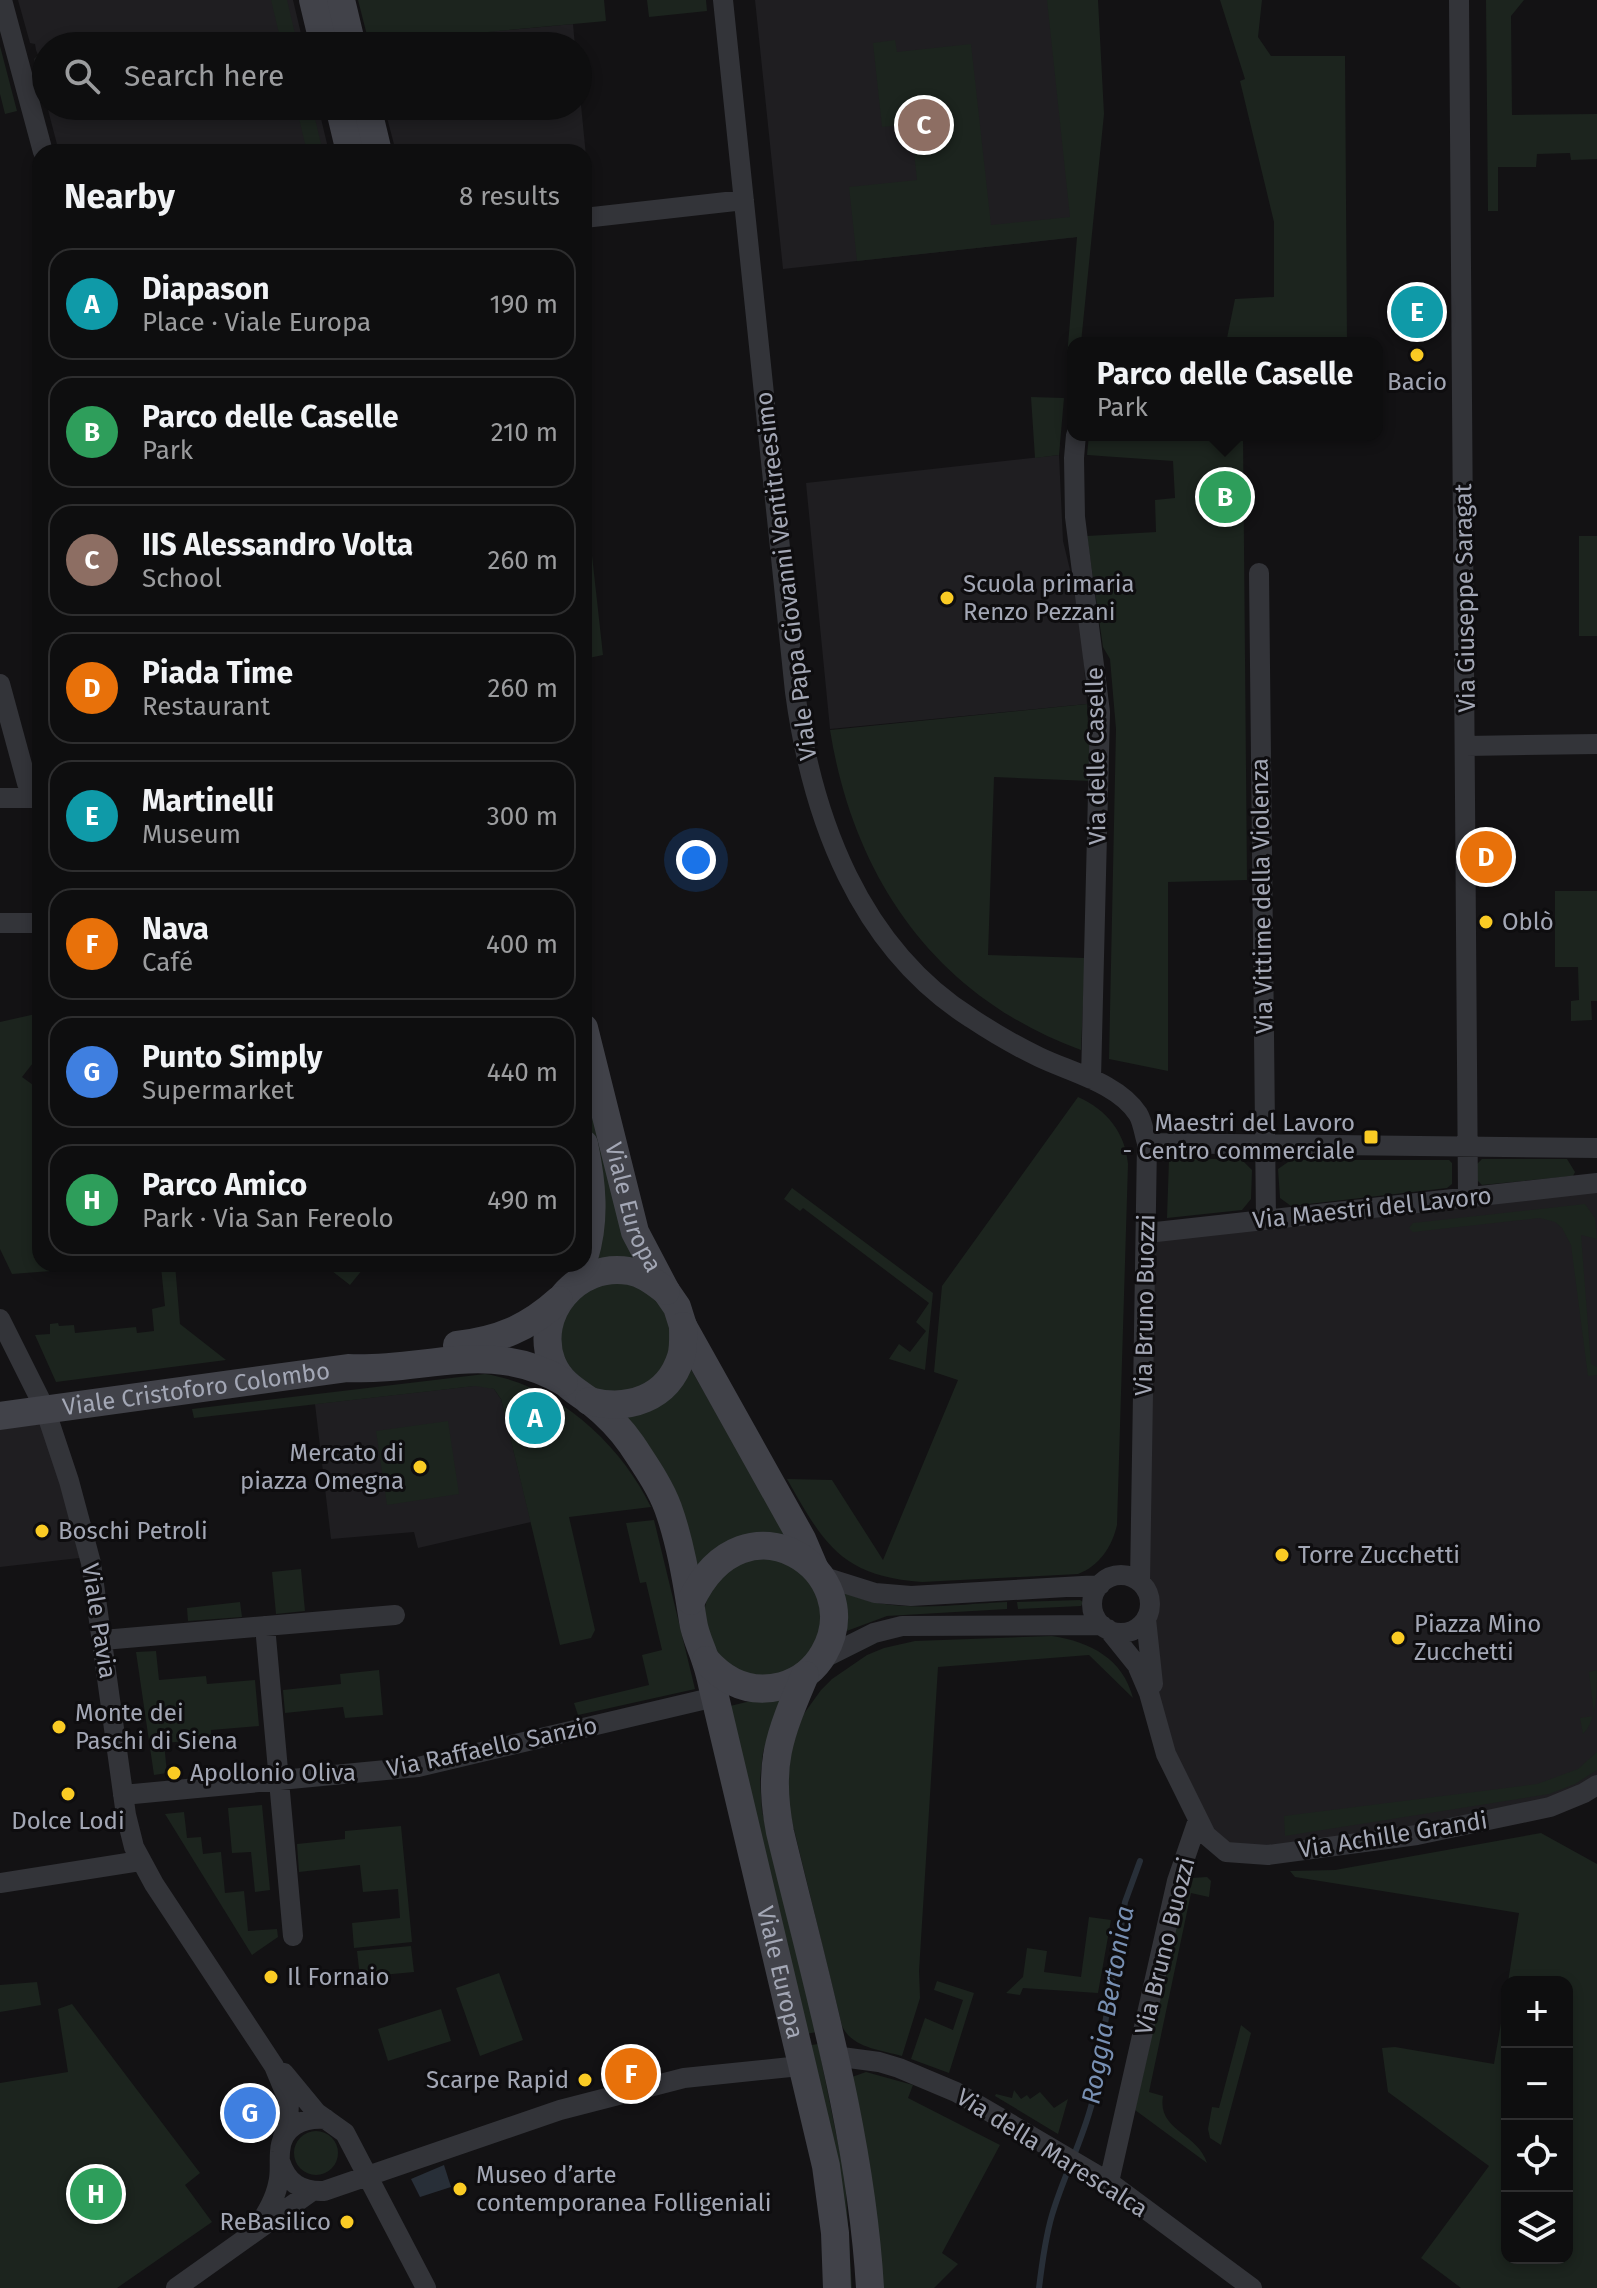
<!DOCTYPE html>
<meta charset="utf-8">
<style>
:root{--surface:#0e0e0f;--page:#171718;--text:#f1f3f6;--muted:#9b9c9e;--line:#2e2e2f;--accent:#0f766e}
body{margin:0;font-family:"Fira Sans",sans-serif;background:var(--page);color:var(--text)}
.controls{position:absolute;right:24px;bottom:24px;display:grid;overflow:hidden;border-radius:16px;box-shadow:0 4px 12px #0003}
.controls button{width:72px;height:72px;display:grid;place-items:center;padding:0;border:0;border-bottom:2px solid var(--line);background:var(--surface);color:var(--text);font:40px sans-serif}
.you{position:absolute;left:696px;top:860px;width:28px;height:28px;margin:-20px;border:6px solid #fff;border-radius:50%;background:#1a73e8;box-shadow:0 0 0 12px #1a73e833}
.badge{display:grid;place-items:center;width:52px;height:52px;border-radius:50%;background:var(--accent);color:#fff;font-size:26px;font-weight:700}
.pin{position:absolute;translate:-50% -50%;border:4px solid #fff;box-shadow:0 2px 8px #0006}
.popup{position:absolute;left:1067px;top:337px;width:316px;height:104px;box-sizing:border-box;display:grid;place-content:center;border-radius:16px;background:var(--surface);filter:drop-shadow(0 2px 6px #0005);font-size:26px;white-space:nowrap;color:var(--muted)}
.popup b{font-size:30px;color:var(--text)}
.popup::after{content:'';position:absolute;left:50%;top:100%;margin-left:-16px;border:16px solid transparent;border-top-color:var(--surface)}
.list{margin:0;padding:0;list-style:none}
h2{display:flex;justify-content:space-between;align-items:center;height:104px;margin:0;padding:0 32px;font-size:34px}
h2 small{font-size:26px;font-weight:400;color:var(--muted)}
.list li{display:grid;grid-template-columns:52px 1fr auto;gap:24px;align-items:center;box-sizing:border-box;height:112px;margin:0 16px 16px;padding:0 16px;border:2px solid var(--line);border-radius:24px}
.list b{display:block;font-size:30px;white-space:nowrap}
.list p{margin:0;font-size:26px;white-space:nowrap;color:var(--muted)}
.list em{font-size:26px;font-style:normal;color:var(--muted)}
.icon{flex:none;width:44px;height:44px;fill:none;stroke:currentColor;stroke-width:2;stroke-linecap:round;stroke-linejoin:round}
.map{position:relative;flex:none;width:1597px;height:2288px;overflow:hidden}
.search{position:absolute;background:var(--surface);box-shadow:0 4px 12px #0003;left:32px;top:32px;width:560px;height:88px;display:flex;align-items:center;gap:20px;box-sizing:border-box;padding:0 28px;border-radius:44px;color:var(--muted);font-size:30px}
.panel{position:absolute;background:var(--surface);box-shadow:0 4px 12px #0003;left:32px;top:144px;width:560px;height:1128px;border-radius:24px}
.map>svg:first-child{display:block}
</style>
<div class="map">
<svg width="1597" height="2288" viewBox="0 0 1597 2288">
<rect width="100%" height="100%" fill="#131214"/>
<path fill="#1f1e21" d="M18 0H293L304 46H46V104L34 59 38 55 36 50 35 44 30 43Z
M755 0H1079L1081 14V188L1077 237 783 269Z
M573 24 575 46H370L369 43Z
M578 74 590 197 584 198V152H396L384 106H578Z
M47 106H318L329 152H59Z
M1059 455 1063 541 1080 611 1087 704 830 729 806 483Z
M1597 1185V1782L1550 1804 1271 1851 1221 1845 1160 1721 1148 1620 1153 1609 1152 1596 1144 1581 1151 1237Z
M482 1385 494 1389 501 1399 531 1522 418 1548 414 1532 331 1539 315 1404Z
M43 1412 88 1557 0 1567V1418Z"/>
<path fill="#1c241e" d="M271 0H287L298 46H282Z
M358 0H604L606 21 369 43Z
M647 0H706L707 11 649 17Z
M1047 0H1098L1104 114 1081 343H1073V357H1067L1077 237 857 261 849 187 917 180 911 124 882 127 873 43 895 40 897 52 971 44 991 225 1070 217Z
M1220 0H1262L1258 37 1271 56H1345L1347 343H1226L1235 299 1274 297V222L1240 81 1245 79Z
M1486 0H1524L1511 16 1512 115 1597 114V159L1571 160 1570 153 1537 154 1536 167H1498V211H1488Z
M0 46 17 111 5 114 0 94Z
M296 106H312L323 152H307Z
M1031 397 1064 398 1059 455 1035 458Z
M1089 435H1243L1247 880 1168 882V1071L1109 1059 1116 729 1110 659 1103 647 1087 536 1156 532 1155 500 1175 498 1173 461 1087 455Z
M584 483 603 655 584 659Z
M1579 536H1597V636H1579Z
M1087 704 1091 781 994 777 988 955 1085 958 1081 1050C936 997 854 879 830 730Z
M1555 891H1597V1001H1591L1592 1020 1571 1021V1001L1579 1000 1578 967H1555Z
M40 1013V1054L22 1077 40 1090V1264H51V1271L12 1274 0 1249V1022Z
M584 1076 637 1265 598 1262 602 1179 584 1103Z
M1078 1097C1107 1110 1125 1132 1128 1164L1117 1525C1112 1547 1099 1566 1078 1574L922 1582C841 1576 824 1544 787 1479L832 1480 883 1560 958 1380 934 1372 942 1286Z
M1169 1159H1241L1252 1170 1251 1199 1242 1210 1167 1218Z
M1482 1159H1567L1575 1172 1573 1176 1482 1185 1477 1180V1164Z
M1291 1160H1449L1452 1163V1184L1447 1188 1291 1206 1280 1198 1278 1169Z
M792 1188 933 1293 925 1370 889 1359 899 1344 910 1352 926 1331 916 1322 929 1303 803 1208 800 1211 784 1199Z
M1585 1204 1595 1218 1597 1239 1581 1235 1591 1364 1597 1367V1375L1588 1376 1571 1245 1562 1228 1555 1222 1540 1218 1413 1232 1409 1228 1413 1223Z
M149 1264H175L180 1324 226 1360 56 1382 35 1335 50 1334V1324L58 1323 59 1326 74 1325 75 1333 136 1327 137 1333 154 1331 152 1309 165 1306 161 1267Z
M323 1264H367L350 1285Z
M605 1280 641 1284 668 1310 674 1350 653 1385 614 1397 576 1382 558 1349 563 1312 573 1297Z
M688 1364 787 1537 698 1571 625 1418Z
M485 1374C556 1385 620 1443 651 1507L569 1517 595 1630 591 1638 560 1645 501 1399 494 1389 475 1386 194 1418 192 1409Z
M448 1421 459 1494 387 1505 376 1431Z
M654 1520 695 1689 578 1715 574 1703 649 1685 642 1655 662 1650 646 1582 640 1583 626 1523Z
M704 1618a59 59 0 1 1 118 0a59 59 0 1 1-118 0Z
M301 1569 305 1611 276 1614 272 1572Z
M840 1590C890 1616 952 1604 1007 1602V1609L887 1616 844 1632Z
M1080 1600 1083 1602 1081 1606 1018 1609 1017 1602Z
M240 1602 242 1617 188 1621 187 1608Z
M1052 1636C1091 1642 1123 1659 1133 1698L1089 1655 938 1667 919 1971 920 1998 902 2056C881 2050 852 2048 842 2026L788 1805V1759L803 1715 821 1690 832 1679 867 1655 884 1648 915 1641Z
M156 1651 159 1680 206 1676 207 1684 255 1680 259 1726 211 1730V1739L164 1743 167 1773 154 1775 136 1652Z
M379 1670 383 1715 345 1718 343 1707 285 1713 283 1690 341 1684 340 1674Z
M1597 1670C1597 1692 1597 1720 1583 1734L1580 1718 1594 1716 1589 1672Z
M783 1693 763 1752 760 1780 762 1811 816 2032 802 2035 726 1707Z
M1597 1752V1770L1575 1784 1549 1794 1285 1836 1284 1816 1537 1784 1578 1769Z
M262 1805 270 1890 255 1892 251 1852 232 1853 228 1808Z
M184 1812 187 1838 201 1837 203 1854 221 1852 225 1893 244 1891 248 1931 277 1929 278 1937 252 1955 165 1814Z
M401 1826 412 1942 354 1948 352 1923 400 1918 398 1889 363 1892 360 1865 299 1872 297 1844 345 1839V1831Z
M1541 1833 1597 1864V2288H1461L1421 2258 1489 2166 1388 2092 1382 2048 1395 2047 1494 2064 1507 1988V2258H1567V1982H1508L1519 1913 1295 1877 1290 1871 1335 1870Z
M1207 1877 1211 1881 1209 1897 1191 1893 1149 2092 1163 2096C1157 2131 1197 2132 1207 2163L1135 2110 1186 1883 1192 1878Z
M1089 1917 1111 1920 1098 1993 1023 1988 1020 1995 1006 1993 1023 1977 1027 1948 1047 1951 1044 1972 1081 1977Z
M411 1946 414 1972 360 1977 357 1951Z
M499 1973 523 2040 480 2056 456 1988Z
M937 1981 974 1993 949 2073 911 2059 925 2018 953 2030 963 2000 934 1990Z
M37 1982 41 2005 0 2012V1985Z
M72 2004 200 2173 185 2185 212 2222 117 2288H0V2083L68 2072 58 2009Z
M441 2009 451 2041 388 2061 378 2029Z
M1241 2025 1251 2033 1221 2145 1210 2138 1208 2129 1212 2107 1219 2108Z
M818 2044 845 2178 852 2288H846L805 2046Z
M866 2072 913 2085 908 2098 1000 2145 942 2253 958 2264 934 2288H880L852 2077Z
M1014 2090 1021 2099 1027 2095 1030 2099 1040 2092 1054 2108 1068 2099 1058 2134 995 2096 996 2094 1012 2098Z
M294 2153a22 22 0 1 1 44 0a22 22 0 1 1-44 0Z"/>
<path fill="#282f38" d="M444 2165 451 2187 420 2197 411 2179Z"/>
<g fill="none" stroke-linecap="round" stroke-linejoin="round">
<path stroke="#282f38" stroke-width="6" d="M1039 2288C1042 2263 1045 2239 1052 2215 1063 2177 1082 2142 1092 2103L1125 1902 1140 1861"/>
<path stroke="#333439" stroke-width="20" d="M2 0 43 152
M723 0 795 692C812 818 859 947 971 1018 992 1032 1016 1046 1039 1057 1070 1072 1118 1083 1138 1114 1143 1122 1144 1134 1147 1143L1140 1582
M1459 0 1468 1197
M584 218 744 200
M1076 435 1074 458 1075 517 1100 712 1091 1079
M1259 573 1266 1220
M0 684 27 783 32 792 40 797
M1466 746 1597 744
M0 798H40
M0 923H40
M1147 1143 1597 1148
M1147 1233 1597 1183
M0 1319 45 1409 69 1481 91 1563 126 1815 134 1847 154 1884 274 2066 289 2102 288 2124 283 2137
M1092 1604a29 29 0 1 1 58 0a29 29 0 1 1-58 0Z
M821 1576 875 1593 911 1596 1100 1585
M1146 1619 1153 1684
M265 1626 293 1936
M1108 1629 1137 1665 1149 1693 1166 1754 1206 1835 1226 1852 1268 1855 1417 1835 1550 1807 1584 1793 1597 1785
M103 1640 395 1615
M820 1660 874 1633 902 1626 1102 1625
M123 1795 418 1767 715 1697
M0 1883 140 1861
M834 2056 879 2062 899 2068 956 2092 1109 2182 1252 2288
M284 2073 317 2113 345 2133 426 2288
M280 2161C287 2183 301 2192 324 2191L560 2110 684 2078 800 2066
M1109 2182 1177 1881 1198 1820
M259 2225C267 2212 275 2199 278 2184 281 2173 279 2163 280 2152 281 2127 303 2117 326 2119
M176 2288 312 2191"/>
<g stroke="#414249" stroke-width="28">
<path d="M313 0 324 46"/>
<path d="M341 0 352 46"/>
<path d="M339 106 350 152"/>
<path d="M367 106 378 152"/>
<path id="s1" d="M584 1028 635 1232 666 1291 677 1307 683 1326 802 1539 814 1567"/>
<path d="M584 1144C592 1182 596 1220 584 1258"/>
<path id="s2" d="M666 1291C654 1282 643 1273 629 1271 577 1262 533 1314 552 1363 560 1382 574 1390 590 1401 605 1413 621 1429 632 1445 645 1465 660 1486 668 1508 681 1544 687 1584 693 1621 695 1636 702 1648 706 1662 710 1673 712 1685 715 1697L826 2166 835 2233 837 2288"/>
<path d="M457 1345C499 1340 528 1328 559 1300"/>
<path d="M589 1401C628 1411 668 1399 681 1357 684 1348 683 1336 683 1326"/>
<path id="s3" d="M0 1416 348 1368C426 1372 490 1338 564 1382"/>
<path d="M691 1601C745 1487 870 1572 824 1653 815 1669 800 1681 782 1686 751 1694 726 1683 706 1660"/>
<path d="M805 1675C779 1736 767 1765 780 1832 816 1982 861 2134 870 2288"/>
</g>
</g>
<g fill="#facb24" stroke="#0e0d0f" stroke-width="3">
<circle cx="1417" cy="355" r="8"/>
<circle cx="947" cy="598" r="8"/>
<circle cx="1486" cy="922" r="8"/>
<rect x="1363" y="1129" width="16" height="16" rx="4"/>
<circle cx="420" cy="1467" r="8"/>
<circle cx="42" cy="1531" r="8"/>
<circle cx="1282" cy="1555" r="8"/>
<circle cx="1398" cy="1638" r="8"/>
<circle cx="59" cy="1727" r="8"/>
<circle cx="174" cy="1773" r="8"/>
<circle cx="68" cy="1794" r="8"/>
<circle cx="271" cy="1977" r="8"/>
<circle cx="585" cy="2080" r="8"/>
<circle cx="460" cy="2189" r="8"/>
<circle cx="347" cy="2222" r="8"/>
</g>
<g text-anchor="middle" dominant-baseline="central" stroke-width="6" stroke-linejoin="round" paint-order="stroke">
<g font-size="24" fill="#a3a7b5" stroke="#0e0d0f" text-anchor="start">
<text x="1417" y="382" text-anchor="middle">Bacio</text>
<text x="963" y="584">Scuola primaria<tspan x="963" dy="28">Renzo Pezzani</tspan></text>
<text x="1502" y="922">Oblò</text>
<text x="1355" y="1123" text-anchor="end">Maestri del Lavoro<tspan x="1355" dy="28">- Centro commerciale</tspan></text>
<text x="404" y="1453" text-anchor="end">Mercato di<tspan x="404" dy="28">piazza Omegna</tspan></text>
<text x="58" y="1531">Boschi Petroli</text>
<text x="1298" y="1555">Torre Zucchetti</text>
<text x="1414" y="1624">Piazza Mino<tspan x="1414" dy="28">Zucchetti</tspan></text>
<text x="75" y="1713">Monte dei<tspan x="75" dy="28">Paschi di Siena</tspan></text>
<text x="190" y="1773">Apollonio Oliva</text>
<text x="68" y="1821" text-anchor="middle">Dolce Lodi</text>
<text x="287" y="1977">Il Fornaio</text>
<text x="569" y="2080" text-anchor="end">Scarpe Rapid</text>
<text x="476" y="2175">Museo d’arte<tspan x="476" dy="28">contemporanea Folligeniali</tspan></text>
<text x="331" y="2222" text-anchor="end">ReBasilico</text>
</g>
<g font-size="24" fill="#a3a7b5" stroke="#0e0d0f">
<text transform="translate(786 576) rotate(-97)">Viale Papa Giovanni Ventitreesimo</text>
<text transform="translate(1465 598) rotate(-91)">Via Giuseppe Saragat</text>
<text transform="translate(1096 756) rotate(-91)">Via delle Caselle</text>
<text transform="translate(1262 896) rotate(-91)">Via Vittime della Violenza</text>
<text stroke="none"><textPath href="#s1" startOffset="186">Viale Europa</textPath></text>
<text transform="translate(1372 1208) rotate(-6)">Via Maestri del Lavoro</text>
<text transform="translate(1145 1305) rotate(-89)">Via Bruno Buozzi</text>
<text stroke="none"><textPath href="#s3" startOffset="198">Viale Cristoforo Colombo</textPath></text>
<text transform="translate(99 1621) rotate(81)">Viale Pavia</text>
<text transform="translate(492 1747) rotate(-12)">Via Raffaello Sanzio</text>
<text transform="translate(1393 1835) rotate(-9)">Via Achille Grandi</text>
<text transform="translate(1165 1946) rotate(-76)">Via Bruno Buozzi</text>
<text stroke="none"><textPath href="#s2" startOffset="854">Viale Europa</textPath></text>
<text transform="translate(1052 2153) rotate(32)">Via della Marescalca</text>
</g>
<g font-size="26" font-style="italic" fill="#7890b3" stroke="#0e0d0f">
<text transform="translate(1108 2005) rotate(-80)">Roggia Bertonica</text>
</g>
</g>
</svg>
<div class="controls">
<button>+</button>
<button>−</button>
<button><svg class="icon" aria-label="locate" viewBox="0 0 24 24"><circle cx="12" cy="12" r="6"/><path d="M12 2v4M12 18v4M2 12h4M18 12h4"/></svg></button>
<button><svg class="icon" aria-label="layers" viewBox="0 0 24 24"><path d="M12 4l9 5-9 5-9-5zM3 14l9 5 9-5"/></svg></button>
</div>
<div class="you"></div>
<div class="pin badge" style="left:535px;top:1418px;background:#0f9aa8">A</div>
<div class="pin badge" style="left:1225px;top:497px;background:#2e9e5b">B</div>
<div class="popup"><b>Parco delle Caselle</b>Park</div>
<div class="pin badge" style="left:924px;top:125px;background:#8d6e63">C</div>
<div class="pin badge" style="left:1486px;top:857px;background:#e8710a">D</div>
<div class="pin badge" style="left:1417px;top:312px;background:#0f9aa8">E</div>
<div class="pin badge" style="left:631px;top:2074px;background:#e8710a">F</div>
<div class="pin badge" style="left:250px;top:2113px;background:#3f7fe0">G</div>
<div class="pin badge" style="left:96px;top:2194px;background:#2e9e5b">H</div>
<div class="search"><svg class="icon" aria-label="search" viewBox="0 0 24 24"><circle cx="10" cy="10" r="6"/><path d="M15 15l6 6"/></svg>Search here</div>
<section class="panel">
<h2>Nearby<small>8 results</small></h2>
<ul class="list">
<li><span class="badge" style="background:#0f9aa8">A</span><div><b>Diapason</b><p>Place · Viale Europa</p></div><em>190 m</em></li>
<li><span class="badge" style="background:#2e9e5b">B</span><div><b>Parco delle Caselle</b><p>Park</p></div><em>210 m</em></li>
<li><span class="badge" style="background:#8d6e63">C</span><div><b>IIS Alessandro Volta</b><p>School</p></div><em>260 m</em></li>
<li><span class="badge" style="background:#e8710a">D</span><div><b>Piada Time</b><p>Restaurant</p></div><em>260 m</em></li>
<li><span class="badge" style="background:#0f9aa8">E</span><div><b>Martinelli</b><p>Museum</p></div><em>300 m</em></li>
<li><span class="badge" style="background:#e8710a">F</span><div><b>Nava</b><p>Café</p></div><em>400 m</em></li>
<li><span class="badge" style="background:#3f7fe0">G</span><div><b>Punto Simply</b><p>Supermarket</p></div><em>440 m</em></li>
<li><span class="badge" style="background:#2e9e5b">H</span><div><b>Parco Amico</b><p>Park · Via San Fereolo</p></div><em>490 m</em></li>
</ul>
</section>
</div>
